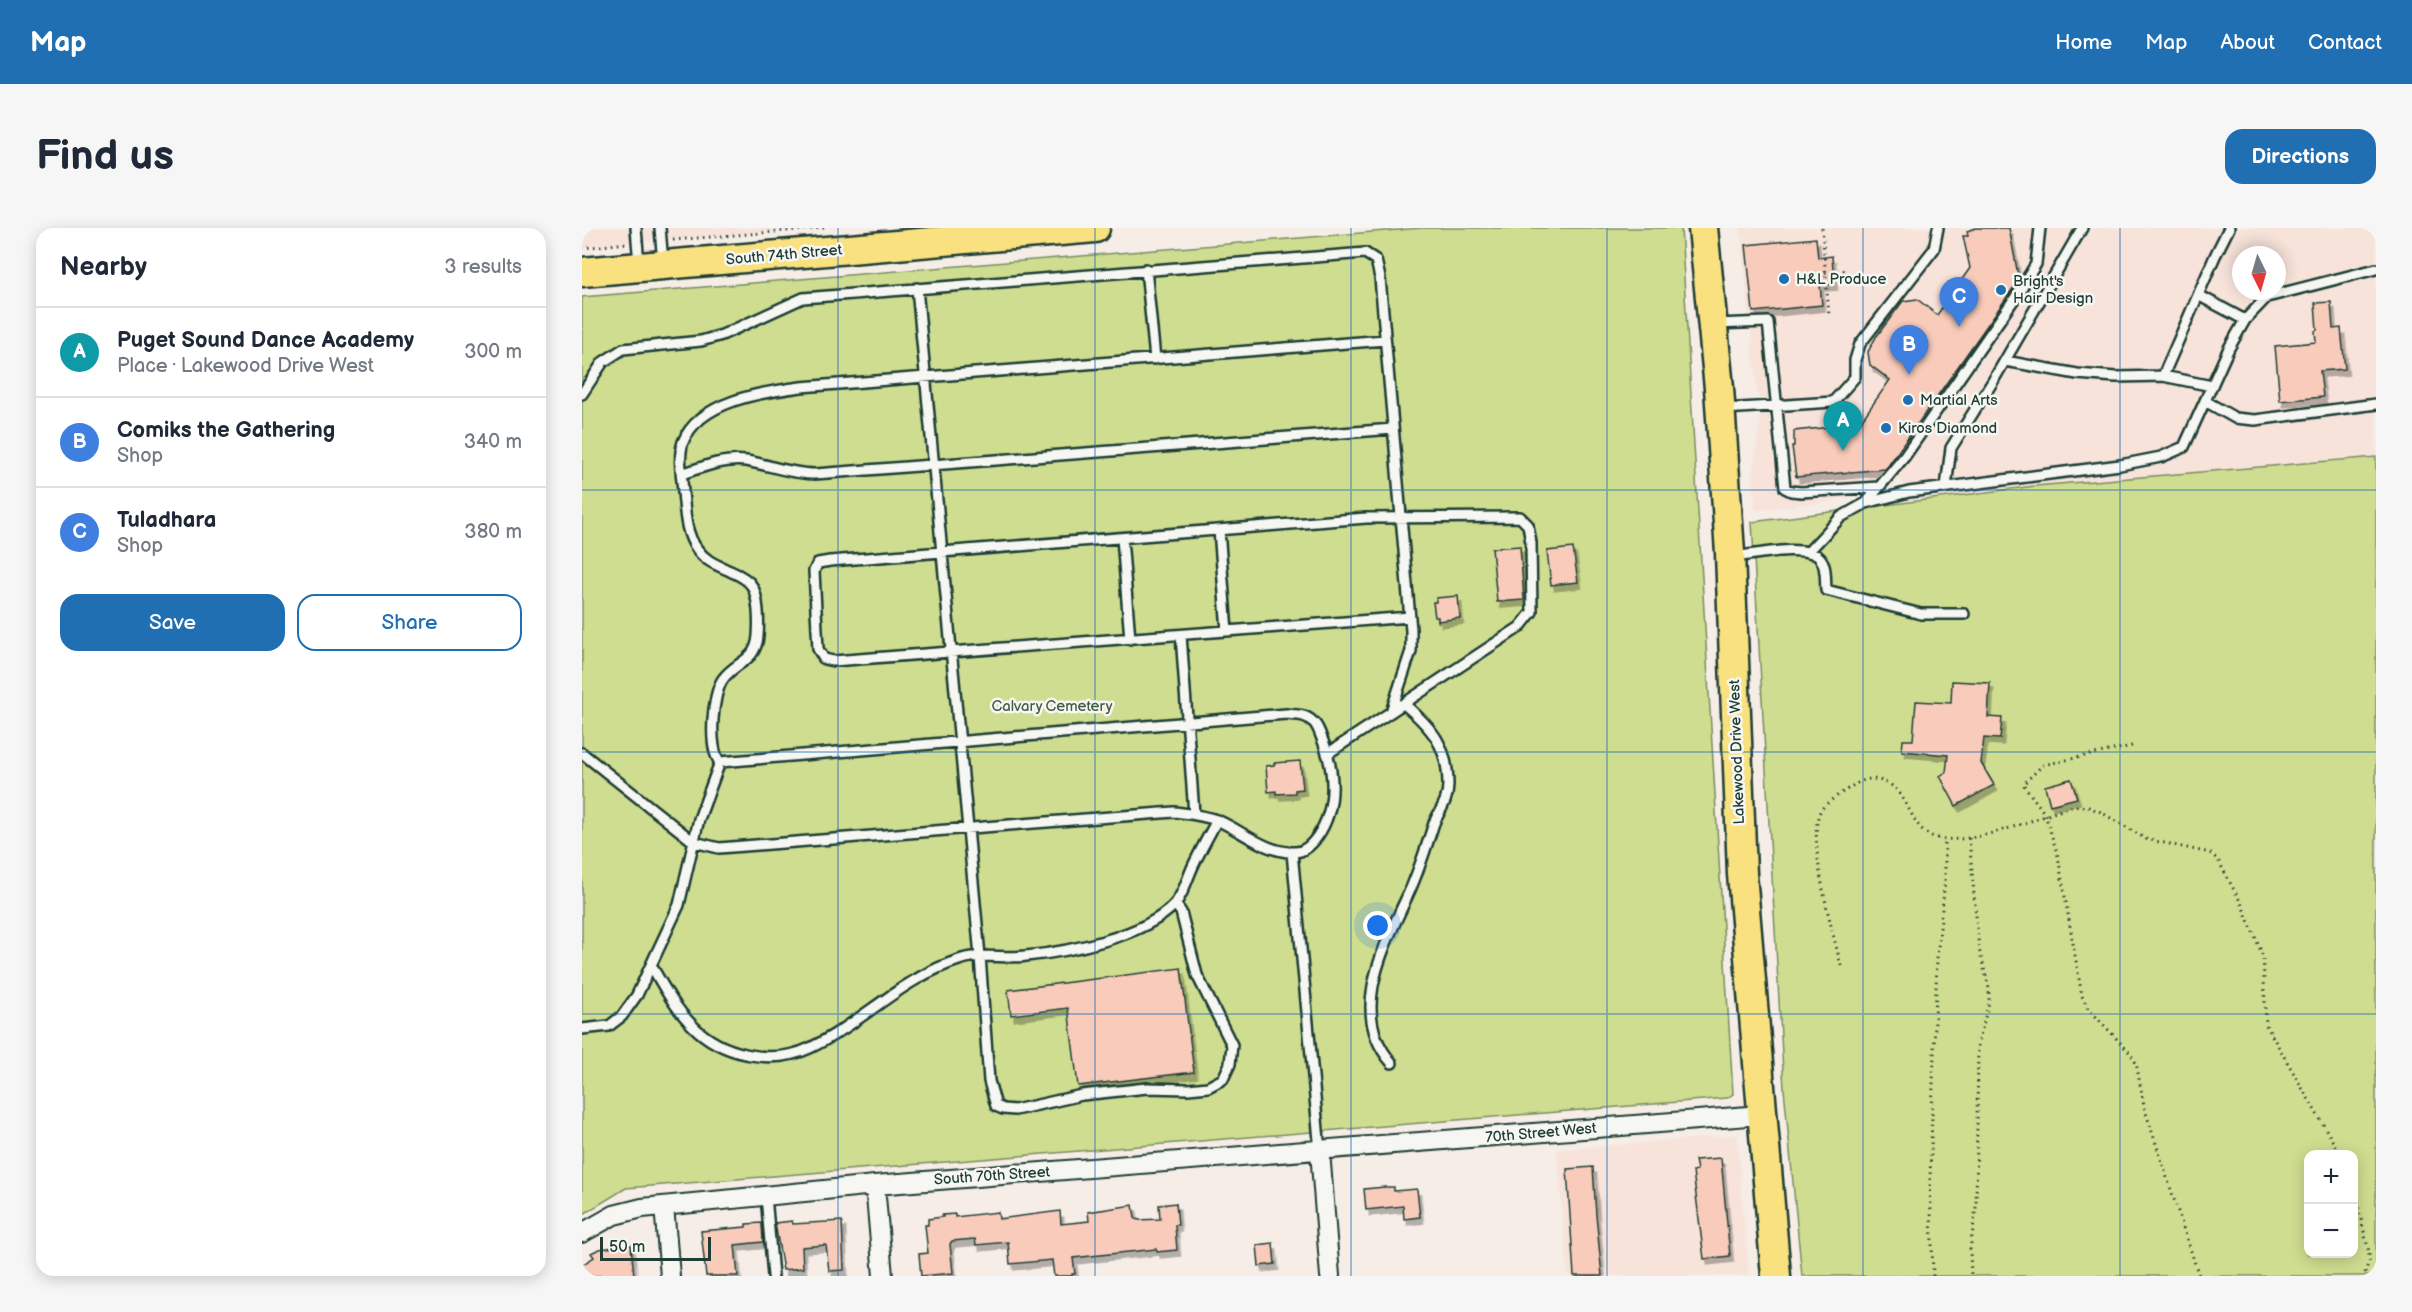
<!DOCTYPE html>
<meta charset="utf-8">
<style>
:root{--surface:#fff;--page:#f6f6f7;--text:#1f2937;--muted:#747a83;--line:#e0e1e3;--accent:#1f6fb2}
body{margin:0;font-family:"Balsamiq Sans",sans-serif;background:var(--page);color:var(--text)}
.controls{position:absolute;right:18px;bottom:18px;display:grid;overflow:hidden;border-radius:12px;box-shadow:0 3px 15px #0003}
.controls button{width:54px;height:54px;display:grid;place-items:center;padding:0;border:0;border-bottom:2px solid var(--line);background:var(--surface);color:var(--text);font:30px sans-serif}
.compass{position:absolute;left:1650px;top:18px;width:54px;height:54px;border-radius:50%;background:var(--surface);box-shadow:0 3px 15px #0003;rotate:175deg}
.scale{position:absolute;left:18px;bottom:15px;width:111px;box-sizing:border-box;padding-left:6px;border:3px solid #1f3d34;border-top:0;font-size:16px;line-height:21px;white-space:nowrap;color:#1f3d34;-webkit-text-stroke:4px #f6f6f2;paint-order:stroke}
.you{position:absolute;left:796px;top:698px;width:21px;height:21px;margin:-15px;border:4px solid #fff;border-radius:50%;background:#1a73e8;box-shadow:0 0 0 9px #1a73e833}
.badge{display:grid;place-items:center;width:39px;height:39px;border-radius:50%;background:var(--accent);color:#fff;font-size:20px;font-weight:700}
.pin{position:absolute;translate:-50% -50px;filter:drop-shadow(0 2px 3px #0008)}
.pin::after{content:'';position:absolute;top:32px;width:21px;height:18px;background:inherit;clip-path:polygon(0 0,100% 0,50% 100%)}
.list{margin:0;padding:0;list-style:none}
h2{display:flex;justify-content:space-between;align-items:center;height:78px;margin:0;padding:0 24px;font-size:26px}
h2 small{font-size:20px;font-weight:400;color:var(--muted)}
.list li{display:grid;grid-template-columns:39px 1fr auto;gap:18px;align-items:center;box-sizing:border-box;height:90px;padding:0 24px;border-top:2px solid var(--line)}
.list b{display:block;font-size:22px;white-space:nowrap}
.list p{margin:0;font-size:20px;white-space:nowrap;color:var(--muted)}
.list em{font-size:20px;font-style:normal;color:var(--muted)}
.actions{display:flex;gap:12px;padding:18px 24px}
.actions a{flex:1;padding:14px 0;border:2px solid var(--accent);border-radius:18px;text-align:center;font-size:21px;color:var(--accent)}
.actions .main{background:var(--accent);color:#fff}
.map{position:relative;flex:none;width:1794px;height:1048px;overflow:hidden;border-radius:18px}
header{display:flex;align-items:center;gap:36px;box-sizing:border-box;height:84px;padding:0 30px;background:var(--accent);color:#fff}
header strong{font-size:28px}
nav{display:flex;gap:33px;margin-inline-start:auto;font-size:21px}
.intro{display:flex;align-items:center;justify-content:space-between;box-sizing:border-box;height:144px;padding:0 36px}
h1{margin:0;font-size:42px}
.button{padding:15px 27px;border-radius:18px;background:var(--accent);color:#fff;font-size:21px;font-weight:700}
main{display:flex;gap:36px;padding:0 36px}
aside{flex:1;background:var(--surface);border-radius:18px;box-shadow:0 3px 15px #0003}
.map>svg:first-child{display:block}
</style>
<header>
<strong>Map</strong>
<nav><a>Home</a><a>Map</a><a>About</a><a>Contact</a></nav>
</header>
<div class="intro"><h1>Find us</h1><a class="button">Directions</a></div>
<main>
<aside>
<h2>Nearby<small>3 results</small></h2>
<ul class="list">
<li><span class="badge" style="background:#0f9aa8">A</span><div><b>Puget Sound Dance Academy</b><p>Place · Lakewood Drive West</p></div><em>300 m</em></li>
<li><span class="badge" style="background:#3f7fe0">B</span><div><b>Comiks the Gathering</b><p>Shop</p></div><em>340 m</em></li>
<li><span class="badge" style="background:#3f7fe0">C</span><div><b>Tuladhara</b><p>Shop</p></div><em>380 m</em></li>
</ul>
<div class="actions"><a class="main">Save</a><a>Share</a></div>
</aside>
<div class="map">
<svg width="1794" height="1048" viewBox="0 0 1794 1048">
<defs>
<filter id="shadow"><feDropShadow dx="3.5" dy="6" stdDeviation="0" flood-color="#0004"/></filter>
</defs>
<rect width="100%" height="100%" fill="#f6ede7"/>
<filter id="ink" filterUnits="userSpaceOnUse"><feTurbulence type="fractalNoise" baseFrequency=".0167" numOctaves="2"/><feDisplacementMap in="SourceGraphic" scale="12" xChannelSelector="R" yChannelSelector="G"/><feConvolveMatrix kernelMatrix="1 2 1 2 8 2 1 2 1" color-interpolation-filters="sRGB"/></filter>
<g filter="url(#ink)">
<path fill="#f7e3da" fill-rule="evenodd" d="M0 0H228L0 19Z
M1158 0H1794V229L1453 258 1328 274 1319 251 1308 258 1241 275 1173 282 1171 244 1178 193ZM1659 27H1695V63H1659Z
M1155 907 1167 1048H986L975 922Z"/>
<path fill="#cfdd90" stroke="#778d62" stroke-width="1.5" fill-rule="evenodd" d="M840 0H1099L1151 866 1145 870 44 960 0 987V69Z
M1794 229V1048H1220L1202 861 1170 294 1453 258ZM1726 926H1772V1026H1726Z"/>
<path fill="#f8cbba" stroke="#1f3d34" stroke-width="1.5" filter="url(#shadow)" d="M1394 0H1427L1437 52 1306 238 1303 241 1214 249 1210 218H1212V203L1277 196 1308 152 1288 137 1286 124 1294 109 1321 73 1335 71 1355 87 1388 40 1381 8H1386L1385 3Z
M1234 10 1236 30 1250 28 1252 56 1238 57 1240 77 1171 84 1164 17Z
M1749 74 1751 101 1759 100 1763 141 1738 143 1741 169 1698 173 1693 118 1734 114 1733 103 1735 102 1733 75Z
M938 318 942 372 915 374 910 320Z
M991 320 996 354 969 357 965 323Z
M876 368 878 390 856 393V389H853L851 374H854V370Z
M1370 453 1408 455 1406 489 1420 490 1418 511 1402 510 1399 535 1412 557 1374 578 1358 548 1364 544 1366 527 1320 523 1321 512H1331L1334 473 1369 475Z
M718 533 721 561 713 562V565L694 566V563L686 564 684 538 692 537V535Z
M1489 551 1495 570 1468 577 1463 558Z
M599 740 612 844 496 858 486 780 429 787 426 762Z
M1139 930 1148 1028 1122 1031 1111 943 1115 942 1113 932Z
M1011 939 1014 987 1020 1048H992L985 941Z
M803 959H812V963L835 961 838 989 822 991 821 978 784 982 782 961Z
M594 975 596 997H593L595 1022 575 1024 574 1021 491 1030 493 1046H490V1048H472L470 1032 428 1036 426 1014 394 1017 393 1011 370 1013 368 1016 371 1045 339 1048 337 1026 346 1025 343 997H346V991L361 989 360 987 373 986V989L416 984 417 991 478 983 479 996 507 993 506 984 551 977 553 990 556 992 578 991 577 977Z
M210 993 211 996 260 993 262 1042 247 1043 244 1017 220 1019 221 1040 201 1042 193 995Z
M180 995 181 1014 153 1017 156 1048H124L119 1003 164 999V996Z
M691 1015 693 1036 677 1038 675 1017Z
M49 1017 52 1048H0V1037L12 1029 9 1025 17 1021Z"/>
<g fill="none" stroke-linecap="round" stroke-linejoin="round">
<g stroke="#1f3d34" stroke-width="14">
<path id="lane" d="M54 0 57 36
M78 0 81 35
M564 41 573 131
M335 60 398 728 407 853 414 878 421 881 433 882 500 867 565 860 606 861 626 859 641 851 648 836 650 817 615 747 599 684 593 676
M1616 67 1663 92
M1133 96 1186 94 1203 260 1209 263 1219 264 1297 259
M1423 133 1495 146 1534 149 1581 148 1630 158
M1581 148 1633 28 1647 0
M0 166 21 134 41 121 119 113 140 107 221 70 783 25 794 32 798 50 829 402V423L809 484
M1623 173 1653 190 1673 192 1794 176
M1142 181 1251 174 1273 149V132L1278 116 1352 21 1356 0
M100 246C120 239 143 230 164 233 188 237 209 246 233 246L811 201
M1364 259 1369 220 1411 153 1500 0
M1284 275 1323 228 1435 67 1454 36 1458 0
M637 302 645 403
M540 310 548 411
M1227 323 1259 289 1284 275 1327 264 1538 237 1579 229 1602 219 1647 120 1663 92 1685 69 1794 41
M1151 329C1171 327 1224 315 1238 330 1245 338 1243 352 1244 362L1339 386H1382
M599 407 612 586
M0 525 112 614 137 620 592 584C608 586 622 587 637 593 660 603 686 626 713 624 722 624 730 616 735 609 756 579 753 541 739 508 737 503 735 496 730 493 723 486 714 487 704 486L138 534
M745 526 938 399 950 384 949 315 946 297 938 289 784 290 248 333 236 335 232 343 236 421 242 431 251 433 828 389
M138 534C126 521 130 466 141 451 154 433 174 434 176 408 177 395 177 370 170 358 166 351 155 346 148 343 135 337 123 333 115 321 103 305 103 283 101 264 100 249 96 229 101 214 117 173 181 164 219 159L803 112
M710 624 738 923
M69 737C81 758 93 780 110 797 139 827 190 838 228 820 282 794 320 749 380 731 401 725 423 731 444 728 486 724 563 708 592 677 601 668 606 648 612 636 619 621 627 607 635 592
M0 801 27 798 40 788 55 767 97 677 117 591 138 534
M810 835C763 783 806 712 829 660 838 639 845 617 852 595 858 582 866 573 866 557 866 518 850 500 822 476
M184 968 191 1048"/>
</g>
<g stroke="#1f3d34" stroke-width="22">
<path id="street" d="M738 923 748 1048
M293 957 301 1048
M82 978 88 1048
M0 1005 32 987 60 980 293 957 1179 887"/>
</g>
<g stroke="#1f3d34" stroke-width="33">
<path id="primary" d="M1121 0 1137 160 1148 325 1160 646 1194 1048
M0 44 513 0"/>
</g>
<path stroke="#1f3d34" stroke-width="3" stroke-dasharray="1.5 4.5" stroke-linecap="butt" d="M1240 0 1247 88
M91 12 242 0
M0 20 46 15
M1237 45 1265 42
M1550 518 1461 537 1441 556 1463 586 1476 628 1500 768 1506 780 1548 825 1554 835 1563 882 1617 1048
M1387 610 1397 721 1407 760V774L1396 816 1394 980 1388 1022 1389 1048
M1259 738C1252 708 1223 607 1239 582 1244 575 1256 567 1264 562 1280 552 1287 547 1305 555 1329 566 1327 604 1356 610 1392 618 1456 589 1492 578L1506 579 1517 583 1564 611 1628 625 1636 632 1659 675 1681 728 1684 797 1758 926
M1772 962 1787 1024V1033L1782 1048
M1351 1048 1348 951 1355 730 1363 652V611"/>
<use href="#lane" stroke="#f6f6f2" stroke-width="9"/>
<use href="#street" stroke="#f6f6f2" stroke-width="18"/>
<use href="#primary" stroke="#fae180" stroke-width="28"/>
</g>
</g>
<path fill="none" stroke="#1f6fb2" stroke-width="1.5" stroke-opacity="0.55" d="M256 0V1048M513 0V1048M769 0V1048M1025 0V1048M1281 0V1048M1538 0V1048M0 262H1794M0 524H1794M0 786H1794"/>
<g fill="#1f6fb2" stroke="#f6f6f2" stroke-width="2">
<circle cx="1202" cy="51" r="6"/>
<circle cx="1419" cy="62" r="6"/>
<circle cx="1326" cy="172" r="6"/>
<circle cx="1304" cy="200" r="6"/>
</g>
<g text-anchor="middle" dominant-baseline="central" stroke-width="5" stroke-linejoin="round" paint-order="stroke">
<g font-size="15" fill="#1f3d34" stroke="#f6f6f2">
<text transform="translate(202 27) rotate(-5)">South 74th Street</text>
<text transform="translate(1155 524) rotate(-92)">Lakewood Drive West</text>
<text transform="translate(959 905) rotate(-5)">70th Street West</text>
<text transform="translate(410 948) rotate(-4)">South 70th Street</text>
</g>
<g font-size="15" fill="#1f3d34" stroke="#f6f6f2" text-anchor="start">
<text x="1214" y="51">H&amp;L Produce</text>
<text x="1431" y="53">Bright's<tspan x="1431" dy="17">Hair Design</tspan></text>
<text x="1338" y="172">Martial Arts</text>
<text x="1316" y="200">Kiros Diamond</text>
</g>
<g font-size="15" fill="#425d46" stroke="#f6f6f2">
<text x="470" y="478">Calvary Cemetery</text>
</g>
</g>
</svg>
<div class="controls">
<button>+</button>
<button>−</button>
</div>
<svg class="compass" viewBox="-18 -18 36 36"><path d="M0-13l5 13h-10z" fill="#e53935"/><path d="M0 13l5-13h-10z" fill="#747a83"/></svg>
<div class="scale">50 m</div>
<div class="you"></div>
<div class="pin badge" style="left:1261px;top:223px;background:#0f9aa8">A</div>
<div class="pin badge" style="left:1327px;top:147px;background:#3f7fe0">B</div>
<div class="pin badge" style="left:1377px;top:99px;background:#3f7fe0">C</div>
</div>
</main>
